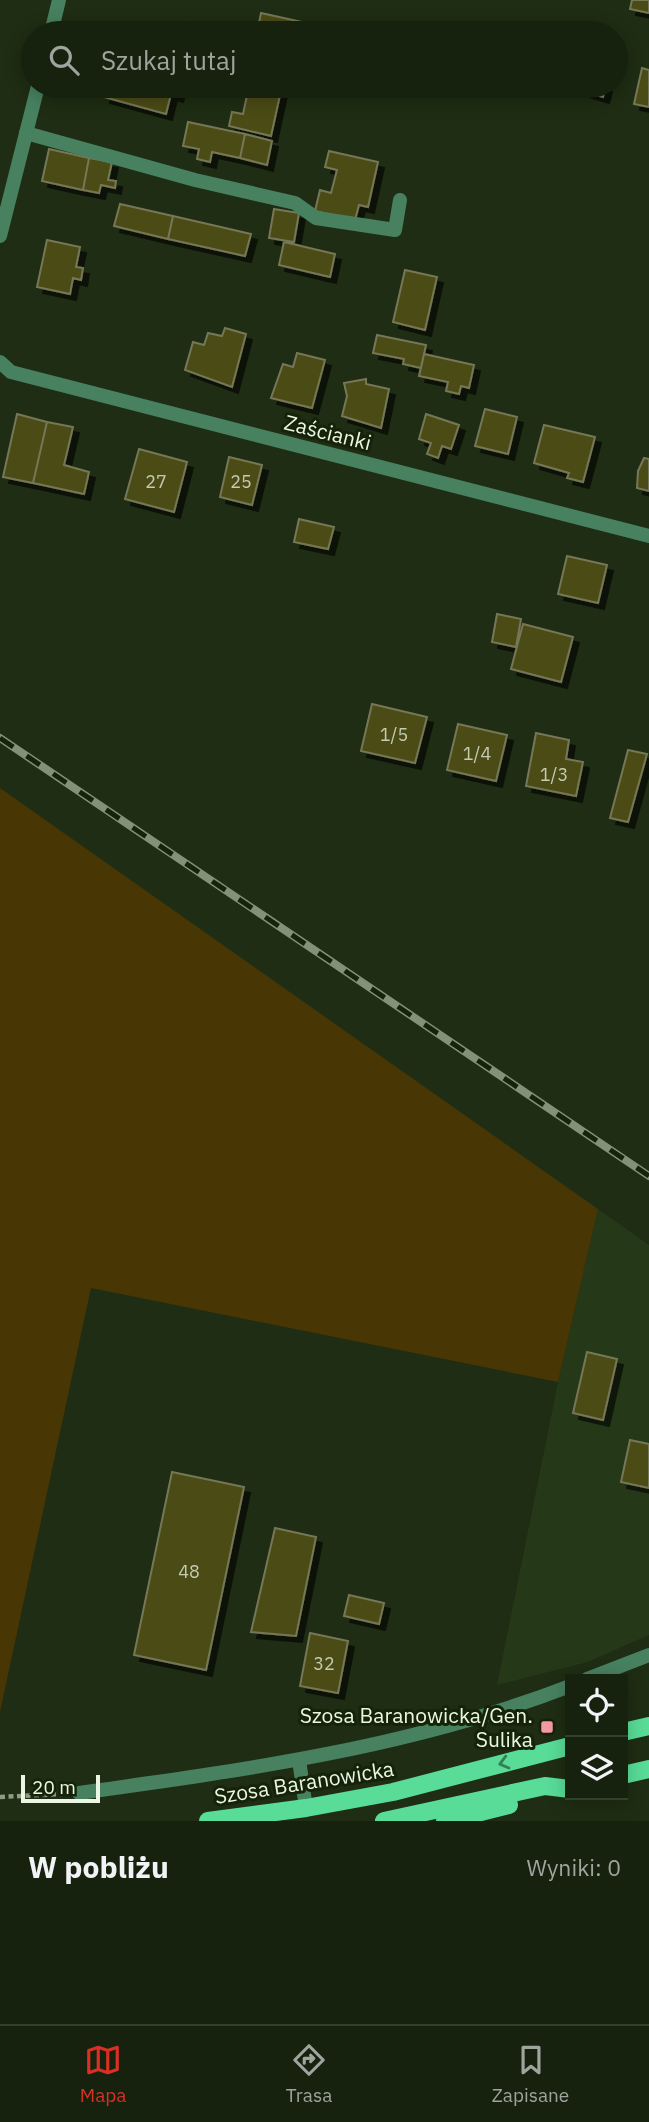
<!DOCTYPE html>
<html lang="pl">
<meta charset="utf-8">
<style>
:root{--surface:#16220e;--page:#1f2a17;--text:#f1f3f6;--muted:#9ea49e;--line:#353f2e;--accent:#d93025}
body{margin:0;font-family:"IBM Plex Sans",sans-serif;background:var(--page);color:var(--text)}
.controls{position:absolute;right:21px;bottom:21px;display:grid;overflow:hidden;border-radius:0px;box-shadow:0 4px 18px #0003}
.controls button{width:63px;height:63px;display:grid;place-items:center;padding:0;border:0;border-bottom:2px solid var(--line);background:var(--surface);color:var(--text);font:35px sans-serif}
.scale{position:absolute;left:21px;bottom:18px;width:79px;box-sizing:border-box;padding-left:7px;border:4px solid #ebf6e5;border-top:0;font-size:19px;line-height:24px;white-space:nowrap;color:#ebf6e5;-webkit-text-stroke:5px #152309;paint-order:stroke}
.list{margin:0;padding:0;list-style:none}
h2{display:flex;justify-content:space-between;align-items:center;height:91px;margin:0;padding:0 28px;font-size:30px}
h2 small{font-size:23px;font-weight:400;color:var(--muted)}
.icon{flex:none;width:38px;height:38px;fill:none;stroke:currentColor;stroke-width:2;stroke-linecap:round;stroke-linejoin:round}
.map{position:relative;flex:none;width:649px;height:1821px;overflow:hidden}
.search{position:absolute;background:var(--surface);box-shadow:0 4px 18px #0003;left:21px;right:21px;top:21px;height:77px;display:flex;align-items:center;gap:18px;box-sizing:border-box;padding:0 24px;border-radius:38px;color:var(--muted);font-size:26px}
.sheet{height:203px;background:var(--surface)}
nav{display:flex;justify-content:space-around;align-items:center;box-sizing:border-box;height:98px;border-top:2px solid var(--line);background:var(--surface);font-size:19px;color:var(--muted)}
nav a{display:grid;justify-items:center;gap:4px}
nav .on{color:var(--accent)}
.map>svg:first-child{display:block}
</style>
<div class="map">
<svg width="649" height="1821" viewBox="0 0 649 1821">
<defs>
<filter id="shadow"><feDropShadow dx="6" dy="6" stdDeviation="0" flood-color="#0009"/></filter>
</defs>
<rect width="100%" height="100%" fill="#1e2d13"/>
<path fill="#253818" d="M598 1209 649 1245V1635L588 1662 497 1685 558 1382Z"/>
<path fill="#483605" d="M0 788 598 1209 558 1382 91 1288 0 1712Z"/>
<path fill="#4b4b18" stroke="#767756" stroke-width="2" filter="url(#shadow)" d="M632 0H649V13L630 9Z
M261 13 302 22 299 33H257Z
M187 22 215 29 214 33H184Z
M642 68 649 70V107L634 104Z
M106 86H180L177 96 171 94 166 114 104 97Z
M249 86H282L271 136 229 126 232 112 243 114Z
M566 86H606L603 97Z
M188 122 245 134 240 158 212 152 210 162 197 159 199 149 183 146Z
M245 134 272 141 267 165 240 158Z
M49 149 89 158 83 190 42 181Z
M329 151 378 162 368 207 359 205 355 220 315 211 320 190 331 193 337 170 325 167Z
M89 158 112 162 108 180 116 181 115 188 101 185 99 193 83 190Z
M120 204 173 216 168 239 114 226Z
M274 209 299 213 294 242 269 238Z
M173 216 251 234 245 256 168 239Z
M47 240 80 247 76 267 83 268 81 280 73 278 70 294 37 287Z
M284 242 335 254 330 277 279 265Z
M405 270 437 277 425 330 393 322Z
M225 328 246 334 232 387 185 370 193 342 204 345 208 333 222 336Z
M377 335 426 345 421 368 403 364 404 359 373 353Z
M297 353 325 360 312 408 271 398 283 364 293 367Z
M424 354 474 365 469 388 461 386 459 394 446 391 448 382 419 376Z
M366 379V384L389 389 381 428 342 416 347 396 344 383Z
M485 409 517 417 508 454 475 446Z
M17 414 47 422 33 483 3 477Z
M426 414 459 425 451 449 442 446 438 458 427 454 431 443 419 439Z
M47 422 73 427 64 465 89 472 84 494 33 483Z
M544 425 595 437 583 482 567 478 569 473 534 463Z
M139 449 187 462 174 512 125 499Z
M229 457 262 465 252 505 220 497Z
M644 458 649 459V491L637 488 638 471Z
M299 519 334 527 328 549 294 542Z
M567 556 607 565 598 603 558 594Z
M497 614 521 619 516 647 492 642Z
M523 624 573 637 561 682 511 669Z
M372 704 427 717 415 763 361 751Z
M458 724 507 735 496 781 447 770Z
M536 733 569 740 566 759 583 762 576 796 526 786Z
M628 750 647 754 628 822 610 818Z
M587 1352 617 1359 603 1420 573 1413Z
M630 1440 649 1444V1488L621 1482Z
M172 1472 244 1487 206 1670 134 1655Z
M275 1528 316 1537 296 1636 251 1632Z
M349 1595 384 1603 379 1624 344 1616Z
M310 1633 348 1641 338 1693 300 1686Z"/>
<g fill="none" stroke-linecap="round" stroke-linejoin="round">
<path stroke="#8d9a85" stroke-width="4.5" stroke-dasharray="5 3.5" stroke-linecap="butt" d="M0 1797 62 1794"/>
<path stroke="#478160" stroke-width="14" d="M26 133 195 180 295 203 316 218 395 230 400 200
M587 1679 649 1655
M299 1760 306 1808
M79 1793C245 1770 413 1747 570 1686"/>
<path stroke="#478160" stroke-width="14" d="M51 33 59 0
M0 236 38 86
M0 362 11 372 649 536"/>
<path stroke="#58dc97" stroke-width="18" d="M623 1732 649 1726
M623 1775 649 1769
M208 1821 306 1808 393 1792 570 1746
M384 1821 545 1786 570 1789
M445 1821 509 1805"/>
<g stroke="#83907a" stroke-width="8">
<path id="rail" d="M0 738 649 1176"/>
</g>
<use href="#rail" stroke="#152309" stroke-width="5" stroke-dasharray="16" stroke-linecap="butt"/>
</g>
<defs><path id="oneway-chevron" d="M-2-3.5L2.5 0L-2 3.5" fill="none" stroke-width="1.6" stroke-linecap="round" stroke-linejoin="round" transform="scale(1.75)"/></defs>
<use stroke="#368050" href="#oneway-chevron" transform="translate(504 1763) rotate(165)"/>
<rect fill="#f49aa3" stroke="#152309" stroke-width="2.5" x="540" y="1720" width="14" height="14" rx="3.5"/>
<g text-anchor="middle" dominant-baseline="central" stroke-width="6" stroke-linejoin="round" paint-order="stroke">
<g font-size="18" fill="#c3cbb2">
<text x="156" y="481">27</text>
<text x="241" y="481">25</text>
<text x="394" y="734">1/5</text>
<text x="477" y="753">1/4</text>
<text x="554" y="774">1/3</text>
<text x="189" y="1571">48</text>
<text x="324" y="1663">32</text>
</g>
<g font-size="21" fill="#ebf6e5" stroke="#152309">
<text transform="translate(328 432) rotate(14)">Zaścianki</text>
<text transform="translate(304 1782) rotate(-9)">Szosa Baranowicka</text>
</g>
<g font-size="21" fill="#ebf6e5" stroke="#152309" text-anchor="end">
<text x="533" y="1715">Szosa Baranowicka/Gen.<tspan x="533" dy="24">Sulika</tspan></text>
</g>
</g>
</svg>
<div class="controls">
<button><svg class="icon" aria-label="locate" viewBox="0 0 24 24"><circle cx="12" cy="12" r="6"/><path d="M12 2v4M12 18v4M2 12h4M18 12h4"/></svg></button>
<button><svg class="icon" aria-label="layers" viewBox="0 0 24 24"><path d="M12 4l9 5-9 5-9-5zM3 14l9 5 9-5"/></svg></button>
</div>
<div class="scale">20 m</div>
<div class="search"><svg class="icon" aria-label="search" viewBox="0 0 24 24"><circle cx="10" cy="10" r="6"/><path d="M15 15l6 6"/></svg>Szukaj tutaj</div>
</div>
<section class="sheet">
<h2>W pobliżu<small>Wyniki: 0</small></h2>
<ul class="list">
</ul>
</section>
<nav>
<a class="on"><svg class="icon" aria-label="map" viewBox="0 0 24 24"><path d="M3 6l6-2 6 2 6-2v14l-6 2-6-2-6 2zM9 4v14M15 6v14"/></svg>Mapa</a>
<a><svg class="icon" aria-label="directions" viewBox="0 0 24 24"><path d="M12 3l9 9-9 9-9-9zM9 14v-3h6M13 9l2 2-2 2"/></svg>Trasa</a>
<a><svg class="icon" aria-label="saved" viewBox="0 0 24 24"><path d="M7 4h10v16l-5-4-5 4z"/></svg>Zapisane</a>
</nav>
